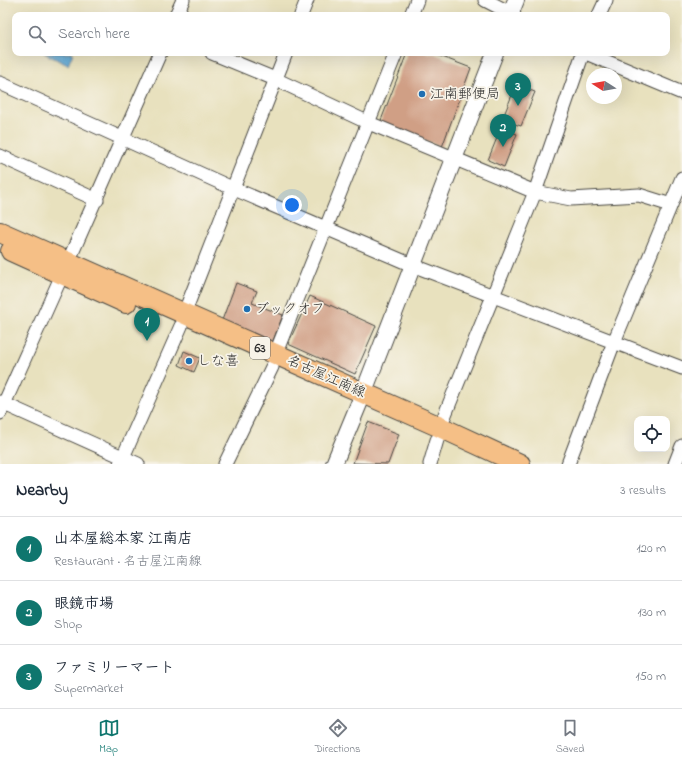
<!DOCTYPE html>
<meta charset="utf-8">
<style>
:root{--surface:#fff;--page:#f2f2f3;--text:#1f2937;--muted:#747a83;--line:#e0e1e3;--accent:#0f766e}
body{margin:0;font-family:"Indie Flower","Klee One",sans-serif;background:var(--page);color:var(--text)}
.controls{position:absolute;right:12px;bottom:12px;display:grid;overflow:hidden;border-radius:8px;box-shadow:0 4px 16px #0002}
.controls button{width:36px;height:36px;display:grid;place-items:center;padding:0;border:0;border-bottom:1px solid var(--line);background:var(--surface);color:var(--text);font:20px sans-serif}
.compass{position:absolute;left:586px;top:68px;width:36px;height:36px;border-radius:50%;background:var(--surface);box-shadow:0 4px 16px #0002;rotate:281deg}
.you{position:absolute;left:292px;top:205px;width:14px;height:14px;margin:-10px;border:3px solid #fff;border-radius:50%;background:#1a73e8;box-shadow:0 0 0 6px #1a73e833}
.badge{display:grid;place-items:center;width:26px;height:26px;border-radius:50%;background:var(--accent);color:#fff;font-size:13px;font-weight:700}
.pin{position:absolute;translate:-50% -33px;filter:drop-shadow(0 1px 2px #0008)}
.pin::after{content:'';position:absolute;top:21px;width:14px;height:12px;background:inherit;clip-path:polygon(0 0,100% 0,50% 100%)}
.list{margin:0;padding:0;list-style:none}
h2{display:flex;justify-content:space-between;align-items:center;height:52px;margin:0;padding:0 16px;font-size:17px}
h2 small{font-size:13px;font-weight:400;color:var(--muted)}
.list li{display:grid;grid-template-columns:26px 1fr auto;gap:12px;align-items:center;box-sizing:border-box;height:64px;padding:0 16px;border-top:1px solid var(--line)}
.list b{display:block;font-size:15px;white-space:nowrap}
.list p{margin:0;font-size:13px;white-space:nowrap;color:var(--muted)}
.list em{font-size:13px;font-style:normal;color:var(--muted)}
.icon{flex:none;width:22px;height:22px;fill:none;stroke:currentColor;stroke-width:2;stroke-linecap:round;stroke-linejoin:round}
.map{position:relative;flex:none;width:682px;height:464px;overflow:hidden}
.search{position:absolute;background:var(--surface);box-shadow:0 4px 16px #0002;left:12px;right:12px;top:12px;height:44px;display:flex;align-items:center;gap:10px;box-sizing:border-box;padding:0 14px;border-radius:8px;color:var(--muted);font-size:15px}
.sheet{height:244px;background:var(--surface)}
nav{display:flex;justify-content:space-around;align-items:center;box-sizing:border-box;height:56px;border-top:1px solid var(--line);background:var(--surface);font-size:11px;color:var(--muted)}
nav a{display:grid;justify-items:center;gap:2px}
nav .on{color:var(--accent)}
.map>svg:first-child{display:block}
</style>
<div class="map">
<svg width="682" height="464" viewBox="0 0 682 464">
<rect width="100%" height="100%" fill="#f7f3e8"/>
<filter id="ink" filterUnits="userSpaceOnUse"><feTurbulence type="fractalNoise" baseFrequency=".025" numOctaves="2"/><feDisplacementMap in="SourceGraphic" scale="8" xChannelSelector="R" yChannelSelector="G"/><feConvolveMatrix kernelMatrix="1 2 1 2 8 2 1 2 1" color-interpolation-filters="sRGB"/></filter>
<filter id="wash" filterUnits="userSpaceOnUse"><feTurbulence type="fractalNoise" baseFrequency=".012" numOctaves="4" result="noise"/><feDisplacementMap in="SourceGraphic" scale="16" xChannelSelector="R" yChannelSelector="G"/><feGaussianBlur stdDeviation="0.9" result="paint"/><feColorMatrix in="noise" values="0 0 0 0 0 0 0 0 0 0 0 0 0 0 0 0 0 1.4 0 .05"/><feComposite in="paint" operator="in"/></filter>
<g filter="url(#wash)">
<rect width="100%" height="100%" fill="#e8e1be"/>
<path fill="#5ea9d6" stroke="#446a80" d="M44 53H73L68 65Z"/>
<g id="blocks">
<path fill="#d09f85" d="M407 53H432L471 68 442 147 380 123Z
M516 85 535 92 521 126 502 120Z
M501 128 517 134 504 167 488 160Z
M236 283 257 291 252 303 283 315 272 343 221 323Z
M310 296 376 326 355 374 288 344Z
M184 351 200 358 194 372 179 365Z
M368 422 399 434 388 464 353 463Z"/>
</g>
</g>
<g filter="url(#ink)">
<use href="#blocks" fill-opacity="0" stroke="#474641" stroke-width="1"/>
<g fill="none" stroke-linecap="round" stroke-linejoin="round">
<g stroke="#474641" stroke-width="15">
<path id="minor" d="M485 0 514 15
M176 15 183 0
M301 15 307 0
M411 15 417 0
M599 15 606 0
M212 53 275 79 369 123 535 192 571 199 639 195 671 205
M586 53 682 93
M0 83 232 188 412 265 682 368
M0 156 97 200
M68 262 160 53
M184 314 286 53
M275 355 396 53
M0 402 138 464
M0 413 62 275
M440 427 535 192 583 53
M120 464 181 326
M225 464 272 367
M430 464 437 440
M568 464 614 342 682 178
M675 464 682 446"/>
</g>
<g stroke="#474641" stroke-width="18">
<path id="tertiary" d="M510 15 516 0
M334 464 363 394 495 53"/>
</g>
<g stroke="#474641" stroke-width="22">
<path id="primary" d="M0 232 440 427 520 464
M11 251 126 303"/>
</g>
<use href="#minor" stroke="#fff" stroke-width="13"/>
<use href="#tertiary" stroke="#fff" stroke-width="16"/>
<use href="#primary" stroke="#f5bf86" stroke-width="20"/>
</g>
</g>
<g fill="#1f6fb2" stroke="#f7f3e8" stroke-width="1.5">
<circle cx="422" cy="94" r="4"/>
<circle cx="247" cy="309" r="4"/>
<circle cx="189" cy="361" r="4"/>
</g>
<g text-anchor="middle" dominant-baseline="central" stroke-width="3.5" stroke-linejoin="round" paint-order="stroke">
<rect fill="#f7f3e8" stroke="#686764" stroke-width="1" x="250" y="337" width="20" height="22" rx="3"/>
<g font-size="13" font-weight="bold" fill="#2b2b2b">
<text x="260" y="348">63</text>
</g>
<g font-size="14" fill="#2b2b2b" stroke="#f7f3e8" text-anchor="start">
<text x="430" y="94">江南郵便局</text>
<text x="255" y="309">ブックオフ</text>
<text x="197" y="361">しな喜</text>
</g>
<g font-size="14" fill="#2b2b2b" stroke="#f7f3e8">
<text transform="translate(326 377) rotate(24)">名古屋江南線</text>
</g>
</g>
</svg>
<div class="controls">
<button><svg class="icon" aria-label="locate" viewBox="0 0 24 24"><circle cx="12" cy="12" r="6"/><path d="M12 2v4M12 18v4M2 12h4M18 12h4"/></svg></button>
</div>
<svg class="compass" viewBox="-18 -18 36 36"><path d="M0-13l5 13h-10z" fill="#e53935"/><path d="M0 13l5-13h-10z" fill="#747a83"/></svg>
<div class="you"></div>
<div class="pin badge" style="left:147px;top:341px">1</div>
<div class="pin badge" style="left:503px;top:147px">2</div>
<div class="pin badge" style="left:518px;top:106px">3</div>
<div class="search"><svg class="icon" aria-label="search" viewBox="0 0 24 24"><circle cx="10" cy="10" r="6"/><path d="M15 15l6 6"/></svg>Search here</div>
</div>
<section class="sheet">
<h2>Nearby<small>3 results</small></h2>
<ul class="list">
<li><span class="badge">1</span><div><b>山本屋総本家 江南店</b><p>Restaurant · 名古屋江南線</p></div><em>120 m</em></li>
<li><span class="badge">2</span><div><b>眼鏡市場</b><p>Shop</p></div><em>130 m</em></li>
<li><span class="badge">3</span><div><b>ファミリーマート</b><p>Supermarket</p></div><em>150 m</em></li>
</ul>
</section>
<nav>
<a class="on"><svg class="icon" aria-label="map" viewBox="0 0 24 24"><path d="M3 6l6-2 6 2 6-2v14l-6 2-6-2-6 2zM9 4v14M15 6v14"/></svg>Map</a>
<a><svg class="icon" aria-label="directions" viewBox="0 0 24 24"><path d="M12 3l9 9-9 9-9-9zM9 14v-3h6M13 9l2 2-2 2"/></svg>Directions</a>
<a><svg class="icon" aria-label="saved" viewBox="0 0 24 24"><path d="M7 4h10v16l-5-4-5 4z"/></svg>Saved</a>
</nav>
